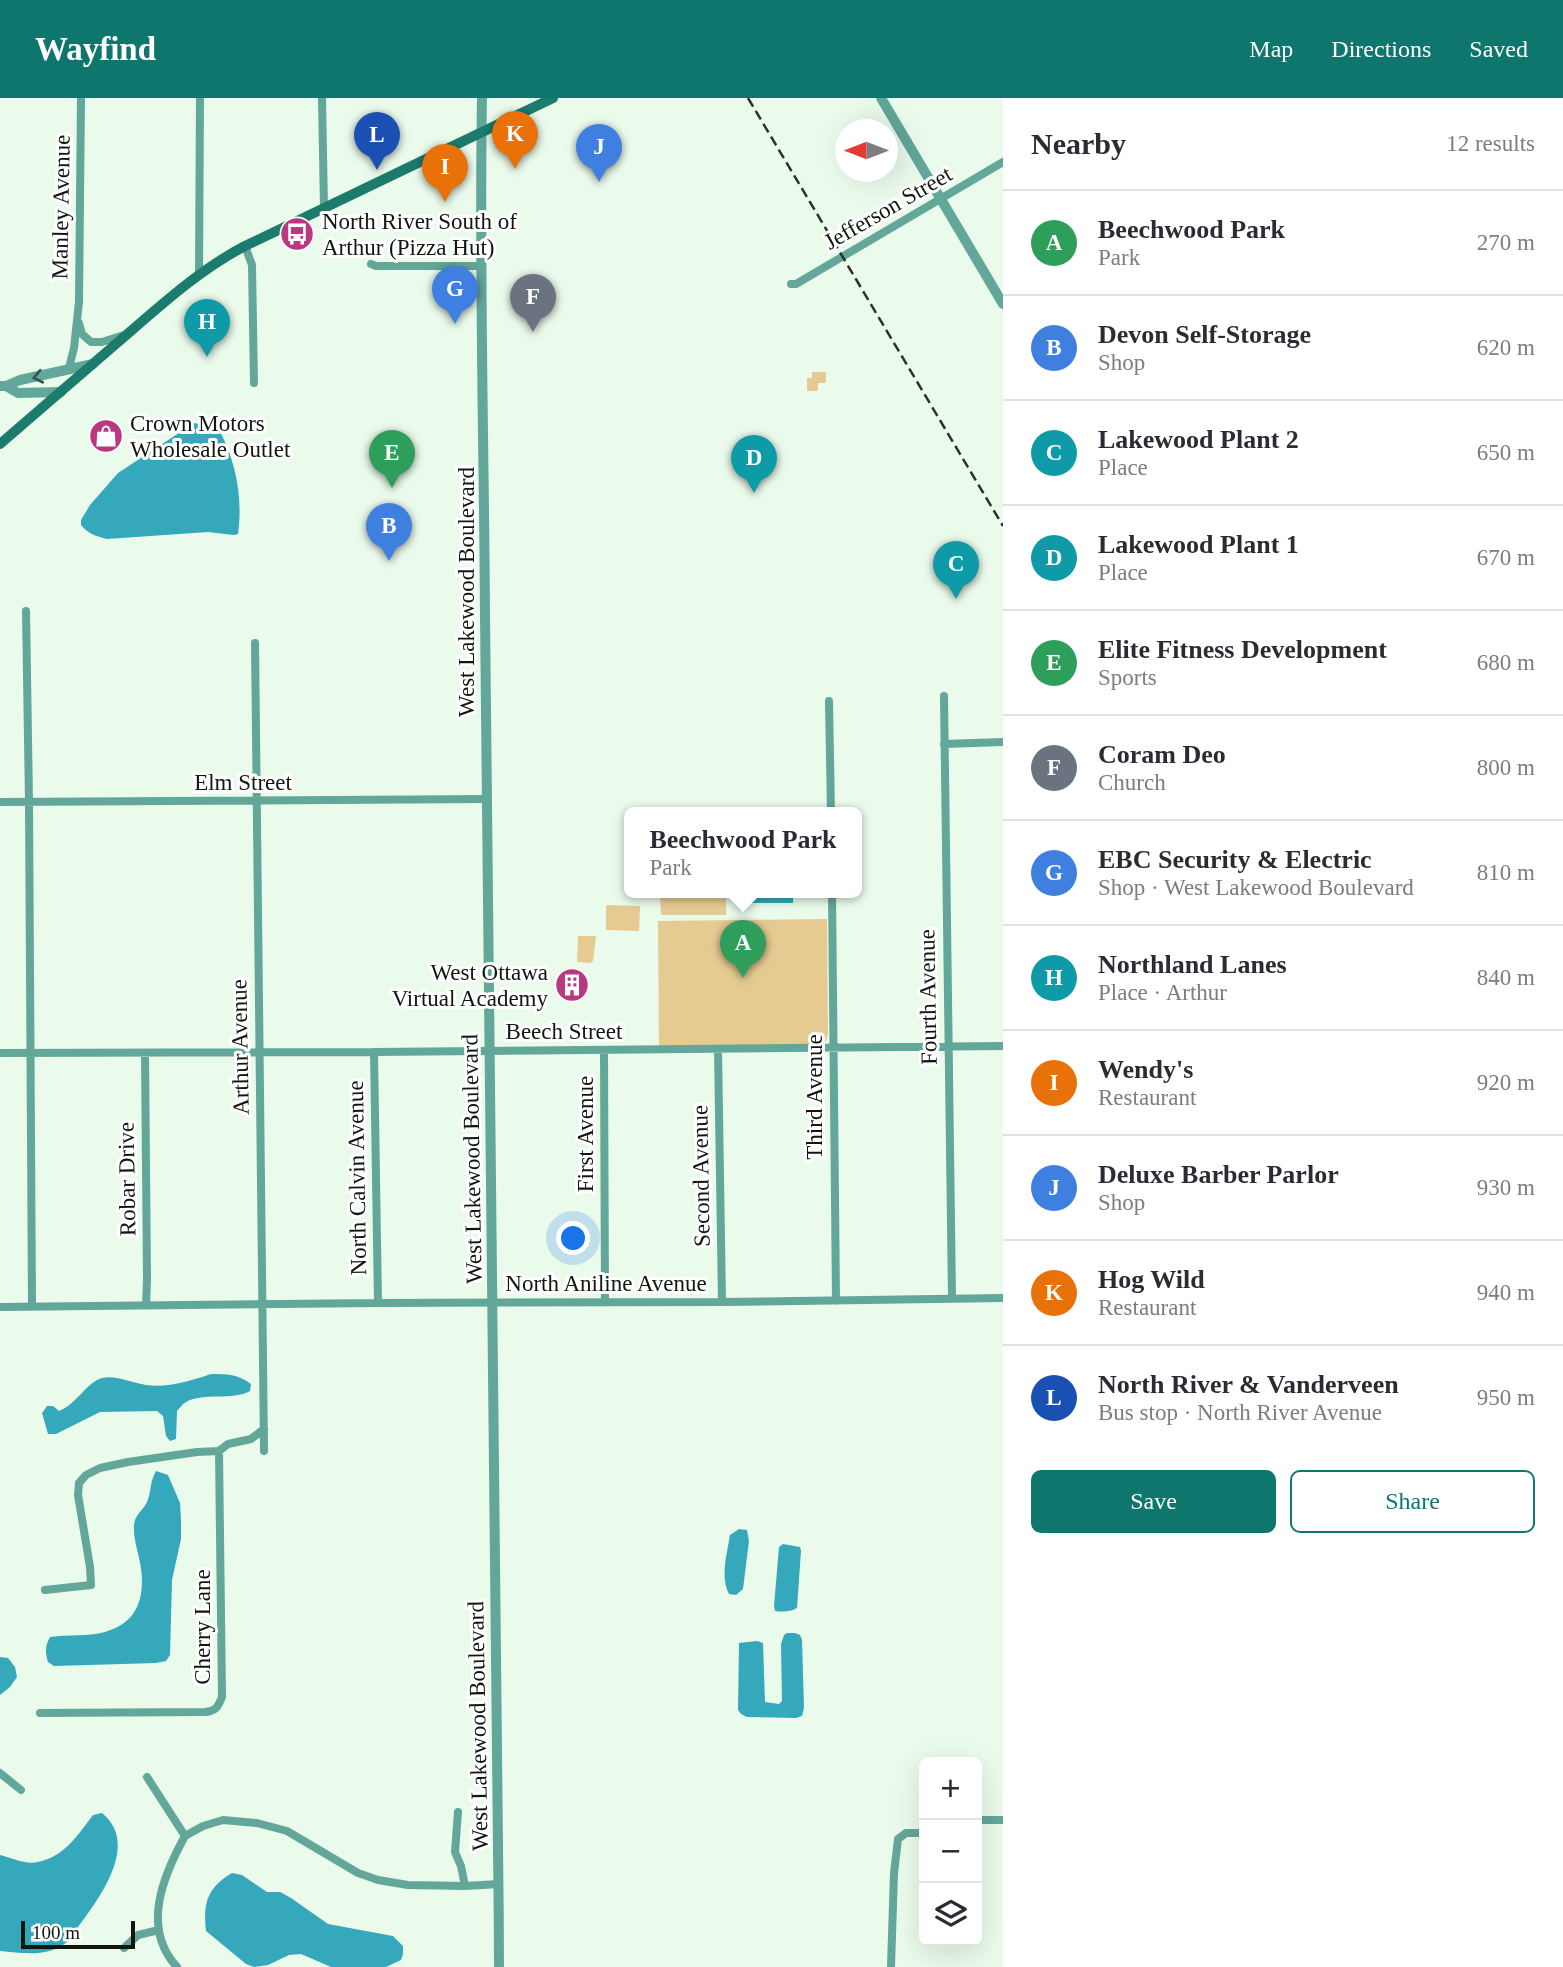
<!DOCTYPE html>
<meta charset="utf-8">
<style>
:root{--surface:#fff;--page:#f7f7f7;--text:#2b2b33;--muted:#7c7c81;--line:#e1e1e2;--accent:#0f766e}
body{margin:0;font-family:"Times New Roman",serif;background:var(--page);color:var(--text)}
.controls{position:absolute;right:21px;bottom:21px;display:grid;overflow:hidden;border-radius:10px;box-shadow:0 7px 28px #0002}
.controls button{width:63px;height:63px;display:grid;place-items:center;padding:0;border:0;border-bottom:2px solid var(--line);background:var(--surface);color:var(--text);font:35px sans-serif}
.compass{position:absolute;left:835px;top:21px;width:63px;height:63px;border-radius:50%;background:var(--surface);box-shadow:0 7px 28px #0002;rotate:270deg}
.scale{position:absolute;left:21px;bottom:18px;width:114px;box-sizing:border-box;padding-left:7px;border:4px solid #111611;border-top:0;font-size:19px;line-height:24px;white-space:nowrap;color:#111611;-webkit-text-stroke:5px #fff;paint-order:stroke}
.you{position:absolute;left:574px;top:1141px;width:24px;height:24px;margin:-18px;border:5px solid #fff;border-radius:50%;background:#1a73e8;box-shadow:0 0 0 10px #1a73e833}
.badge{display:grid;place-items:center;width:46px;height:46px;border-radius:50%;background:var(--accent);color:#fff;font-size:23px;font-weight:700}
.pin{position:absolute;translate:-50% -58px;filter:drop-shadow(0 2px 4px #0008)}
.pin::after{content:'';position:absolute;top:37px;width:24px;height:21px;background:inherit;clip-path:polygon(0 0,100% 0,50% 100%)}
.popup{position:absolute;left:624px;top:709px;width:238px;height:91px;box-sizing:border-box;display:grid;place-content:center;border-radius:10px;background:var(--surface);filter:drop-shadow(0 2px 5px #0005);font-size:23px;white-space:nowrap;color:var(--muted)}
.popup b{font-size:26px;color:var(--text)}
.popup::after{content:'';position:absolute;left:50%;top:100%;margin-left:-14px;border:14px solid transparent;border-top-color:var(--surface)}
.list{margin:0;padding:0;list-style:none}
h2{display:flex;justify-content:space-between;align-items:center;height:91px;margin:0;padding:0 28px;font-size:30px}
h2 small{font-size:23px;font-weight:400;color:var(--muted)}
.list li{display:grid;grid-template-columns:46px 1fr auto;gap:21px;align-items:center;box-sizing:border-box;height:105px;padding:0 28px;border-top:2px solid var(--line)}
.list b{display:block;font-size:26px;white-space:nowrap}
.list p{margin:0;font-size:23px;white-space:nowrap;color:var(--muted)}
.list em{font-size:23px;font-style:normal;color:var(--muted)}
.actions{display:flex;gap:14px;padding:21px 28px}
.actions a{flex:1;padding:16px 0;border:2px solid var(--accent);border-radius:10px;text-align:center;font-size:24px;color:var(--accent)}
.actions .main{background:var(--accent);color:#fff}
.icon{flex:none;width:38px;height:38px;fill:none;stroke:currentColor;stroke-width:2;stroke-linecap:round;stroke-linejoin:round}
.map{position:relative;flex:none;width:1003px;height:1869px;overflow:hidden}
header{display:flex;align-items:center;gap:42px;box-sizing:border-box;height:98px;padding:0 35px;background:var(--accent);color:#fff}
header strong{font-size:33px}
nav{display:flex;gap:38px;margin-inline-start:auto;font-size:24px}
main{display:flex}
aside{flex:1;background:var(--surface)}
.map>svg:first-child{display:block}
</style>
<header>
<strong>Wayfind</strong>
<nav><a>Map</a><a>Directions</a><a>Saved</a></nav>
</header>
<main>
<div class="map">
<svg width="1003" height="1869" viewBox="0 0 1003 1869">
<rect width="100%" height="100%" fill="#eafaeb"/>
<path fill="#e5ca91" d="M812 274H826V285H818V293H807V280H812Z
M660 794H726V817H661Z
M606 807 640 808 639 833 606 832Z
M827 821 828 936 826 943 821 947 659 949 658 823Z
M578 838H596L593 863 590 865 577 864Z"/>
<path fill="#36a8bc" d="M194 325 218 330C236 362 243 400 238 436L234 437 208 434 107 441C96 438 88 436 81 427V422L90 407 118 375Z
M772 709V714H667V710Z
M742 794H793V805H742Z
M211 1276C227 1276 238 1276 251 1286L250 1293C232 1303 204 1294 186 1304 182 1306 180 1310 177 1313L176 1341 170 1343 166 1338 163 1318 157 1313 100 1314 56 1336H48L42 1315 47 1308H53L59 1313C77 1306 87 1284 102 1280 116 1277 132 1285 146 1287 168 1290 190 1283 211 1276Z
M156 1373 168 1377 180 1405 181 1422V1441L172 1482 170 1557 166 1563 156 1565 54 1568 48 1564C45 1554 45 1548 50 1539 69 1536 87 1539 105 1534 137 1525 145 1501 141 1470 139 1456 133 1441 134 1427 135 1416 143 1413 147 1404 152 1392 149 1386 156 1373Z
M739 1431 747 1432 749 1443 743 1491 736 1497 729 1496C720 1479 727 1456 730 1437Z
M783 1446 800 1449 801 1453 797 1510C790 1514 783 1514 775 1513L774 1508 779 1449Z
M787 1535H795L800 1537 802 1542 804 1610 802 1618 796 1620 747 1619 741 1616 738 1612 739 1545 757 1543 763 1545 765 1604 779 1606 782 1603 781 1546 784 1537Z
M0 1559 8 1560 15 1569 17 1579 10 1589 0 1597Z
M102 1715C145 1750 89 1813 67 1844 47 1860 24 1855 0 1853V1757C12 1760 26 1767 38 1764 64 1759 78 1737 93 1717Z
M232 1775 242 1777 267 1794H280L291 1800 328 1826 393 1838 403 1848V1856L401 1862 386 1869H331L301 1856 289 1857 268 1867 254 1869 246 1866 206 1833C203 1805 207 1790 232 1775Z"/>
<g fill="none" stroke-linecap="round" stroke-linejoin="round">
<path stroke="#62a799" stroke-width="8" d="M322 0 324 110
M245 148 252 167 254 285
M371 166 376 168H482
M199 175 200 0
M791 186H796L1003 64
M79 225 82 236 91 244H102L124 237
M69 270 74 250 79 204 81 0
M26 513 29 704 32 1209
M255 545 264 1353
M944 598 952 1200
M829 603 831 714
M944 646 1003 644
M0 704 487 701
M832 794 836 1203
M718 951 722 1204
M604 952 605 1204
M374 954 378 1205
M0 955 374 954 1003 948
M145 955 147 1182 146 1207
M0 1209 378 1205 722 1204 1003 1200
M45 1492 91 1487 90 1469 78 1397 79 1385 86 1377 100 1370 128 1364 197 1354 219 1353 228 1346 251 1341 264 1331
M40 1615 205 1614C216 1613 218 1609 222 1599L219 1353
M0 1675 21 1692
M147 1679 185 1738
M458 1714 455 1754 461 1768 465 1788
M977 1722H1003
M185 1738 203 1728 223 1722 257 1725 287 1733 358 1775 378 1782 408 1787 465 1788 499 1786
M124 1850 138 1837 159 1832
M177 1869C141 1830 163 1778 185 1738
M891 1869 894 1775 898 1741 906 1735H924"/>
<path stroke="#62a799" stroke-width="10" d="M482 0C479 172 484 344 485 517 488 967 497 1418 499 1869
M881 0 1003 206
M0 288H6L20 282 93 266
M6 288 18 295 61 294"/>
<path stroke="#1b7c6d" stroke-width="10" d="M0 346C39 312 78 279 117 245 158 210 197 173 245 148L553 0"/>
<path stroke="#2b312b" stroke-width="2.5" stroke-dasharray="10 5" stroke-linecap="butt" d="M748 0 1003 428"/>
</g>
<defs><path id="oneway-chevron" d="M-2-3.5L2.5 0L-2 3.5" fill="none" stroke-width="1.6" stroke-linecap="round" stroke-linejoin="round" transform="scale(1.75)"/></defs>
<use stroke="#35574e" href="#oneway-chevron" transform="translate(38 279) rotate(168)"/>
<defs>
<g id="bus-disc" transform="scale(1.75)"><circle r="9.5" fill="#ba3880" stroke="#fff"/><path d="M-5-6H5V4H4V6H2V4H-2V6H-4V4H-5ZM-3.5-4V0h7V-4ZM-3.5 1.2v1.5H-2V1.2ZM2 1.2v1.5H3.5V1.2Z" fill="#fff"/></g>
<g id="shop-disc" transform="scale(1.75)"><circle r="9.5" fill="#ba3880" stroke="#fff"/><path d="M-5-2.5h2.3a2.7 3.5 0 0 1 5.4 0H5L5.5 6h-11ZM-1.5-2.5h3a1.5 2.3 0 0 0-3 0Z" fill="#fff"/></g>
<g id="building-disc" transform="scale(1.75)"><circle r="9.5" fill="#ba3880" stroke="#fff"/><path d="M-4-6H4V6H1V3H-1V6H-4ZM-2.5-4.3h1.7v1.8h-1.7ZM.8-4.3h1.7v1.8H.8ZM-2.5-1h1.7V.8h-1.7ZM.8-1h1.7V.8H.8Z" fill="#fff"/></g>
</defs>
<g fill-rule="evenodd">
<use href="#bus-disc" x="297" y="136"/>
<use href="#shop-disc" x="106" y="338"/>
<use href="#building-disc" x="572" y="887"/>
</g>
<g text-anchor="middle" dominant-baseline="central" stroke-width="6" stroke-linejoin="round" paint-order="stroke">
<g font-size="23" fill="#111611" stroke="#fff">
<text transform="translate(61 109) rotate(-89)">Manley Avenue</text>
<text transform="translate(888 110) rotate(-30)">Jefferson Street</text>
<text transform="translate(466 494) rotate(-90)">West Lakewood Boulevard</text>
<text x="243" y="684">Elm Street</text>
<text transform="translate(928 899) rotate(-91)">Fourth Avenue</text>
<text x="564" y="933">Beech Street</text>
<text transform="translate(240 949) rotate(-91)">Arthur Avenue</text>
<text transform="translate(814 999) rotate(-90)">Third Avenue</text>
<text transform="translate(585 1036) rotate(-90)">First Avenue</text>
<text transform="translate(472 1061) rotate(-91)">West Lakewood Boulevard</text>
<text transform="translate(701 1078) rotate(-91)">Second Avenue</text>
<text transform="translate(357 1080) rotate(-91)">North Calvin Avenue</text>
<text transform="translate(127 1081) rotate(-91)">Robar Drive</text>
<text x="606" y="1185">North Aniline Avenue</text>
<text transform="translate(202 1529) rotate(-90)">Cherry Lane</text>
<text transform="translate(478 1628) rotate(-91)">West Lakewood Boulevard</text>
</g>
<g font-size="23" fill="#111611" stroke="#fff" text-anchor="start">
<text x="322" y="123">North River South of<tspan x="322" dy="26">Arthur (Pizza Hut)</tspan></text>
<text x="130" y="325">Crown Motors<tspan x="130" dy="26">Wholesale Outlet</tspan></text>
<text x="548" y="874" text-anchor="end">West Ottawa<tspan x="548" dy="26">Virtual Academy</tspan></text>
</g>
</g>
</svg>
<div class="controls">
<button>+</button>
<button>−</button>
<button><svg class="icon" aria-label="layers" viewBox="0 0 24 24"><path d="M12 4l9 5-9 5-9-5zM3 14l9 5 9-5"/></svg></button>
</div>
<svg class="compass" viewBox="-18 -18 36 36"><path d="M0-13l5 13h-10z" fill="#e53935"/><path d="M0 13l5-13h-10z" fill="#7c7c81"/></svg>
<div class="scale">100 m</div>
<div class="you"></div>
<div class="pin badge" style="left:743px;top:880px;background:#2e9e5b">A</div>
<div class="popup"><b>Beechwood Park</b>Park</div>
<div class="pin badge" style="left:389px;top:463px;background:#3f7fe0">B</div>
<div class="pin badge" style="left:956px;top:501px;background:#0f9aa8">C</div>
<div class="pin badge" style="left:754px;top:395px;background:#0f9aa8">D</div>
<div class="pin badge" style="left:392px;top:390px;background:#2e9e5b">E</div>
<div class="pin badge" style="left:533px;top:234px;background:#6b7280">F</div>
<div class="pin badge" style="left:455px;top:226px;background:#3f7fe0">G</div>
<div class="pin badge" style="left:207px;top:259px;background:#0f9aa8">H</div>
<div class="pin badge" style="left:445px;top:104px;background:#e8710a">I</div>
<div class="pin badge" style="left:599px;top:84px;background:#3f7fe0">J</div>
<div class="pin badge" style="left:515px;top:71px;background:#e8710a">K</div>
<div class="pin badge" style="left:377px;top:72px;background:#1a4fb4">L</div>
</div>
<aside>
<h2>Nearby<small>12 results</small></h2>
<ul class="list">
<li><span class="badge" style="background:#2e9e5b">A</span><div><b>Beechwood Park</b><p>Park</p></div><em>270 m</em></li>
<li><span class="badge" style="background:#3f7fe0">B</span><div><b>Devon Self-Storage</b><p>Shop</p></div><em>620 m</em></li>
<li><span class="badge" style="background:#0f9aa8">C</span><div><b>Lakewood Plant 2</b><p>Place</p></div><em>650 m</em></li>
<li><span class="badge" style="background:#0f9aa8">D</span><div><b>Lakewood Plant 1</b><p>Place</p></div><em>670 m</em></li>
<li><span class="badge" style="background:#2e9e5b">E</span><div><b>Elite Fitness Development</b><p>Sports</p></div><em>680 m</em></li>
<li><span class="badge" style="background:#6b7280">F</span><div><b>Coram Deo</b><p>Church</p></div><em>800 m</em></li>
<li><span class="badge" style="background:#3f7fe0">G</span><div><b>EBC Security &amp; Electric</b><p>Shop · West Lakewood Boulevard</p></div><em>810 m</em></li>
<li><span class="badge" style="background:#0f9aa8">H</span><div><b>Northland Lanes</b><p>Place · Arthur</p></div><em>840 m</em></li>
<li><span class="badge" style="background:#e8710a">I</span><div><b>Wendy's</b><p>Restaurant</p></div><em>920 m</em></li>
<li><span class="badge" style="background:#3f7fe0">J</span><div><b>Deluxe Barber Parlor</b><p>Shop</p></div><em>930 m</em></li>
<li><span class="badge" style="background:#e8710a">K</span><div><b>Hog Wild</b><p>Restaurant</p></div><em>940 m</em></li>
<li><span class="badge" style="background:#1a4fb4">L</span><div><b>North River &amp; Vanderveen</b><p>Bus stop · North River Avenue</p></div><em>950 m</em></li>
</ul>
<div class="actions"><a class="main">Save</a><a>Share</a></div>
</aside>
</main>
